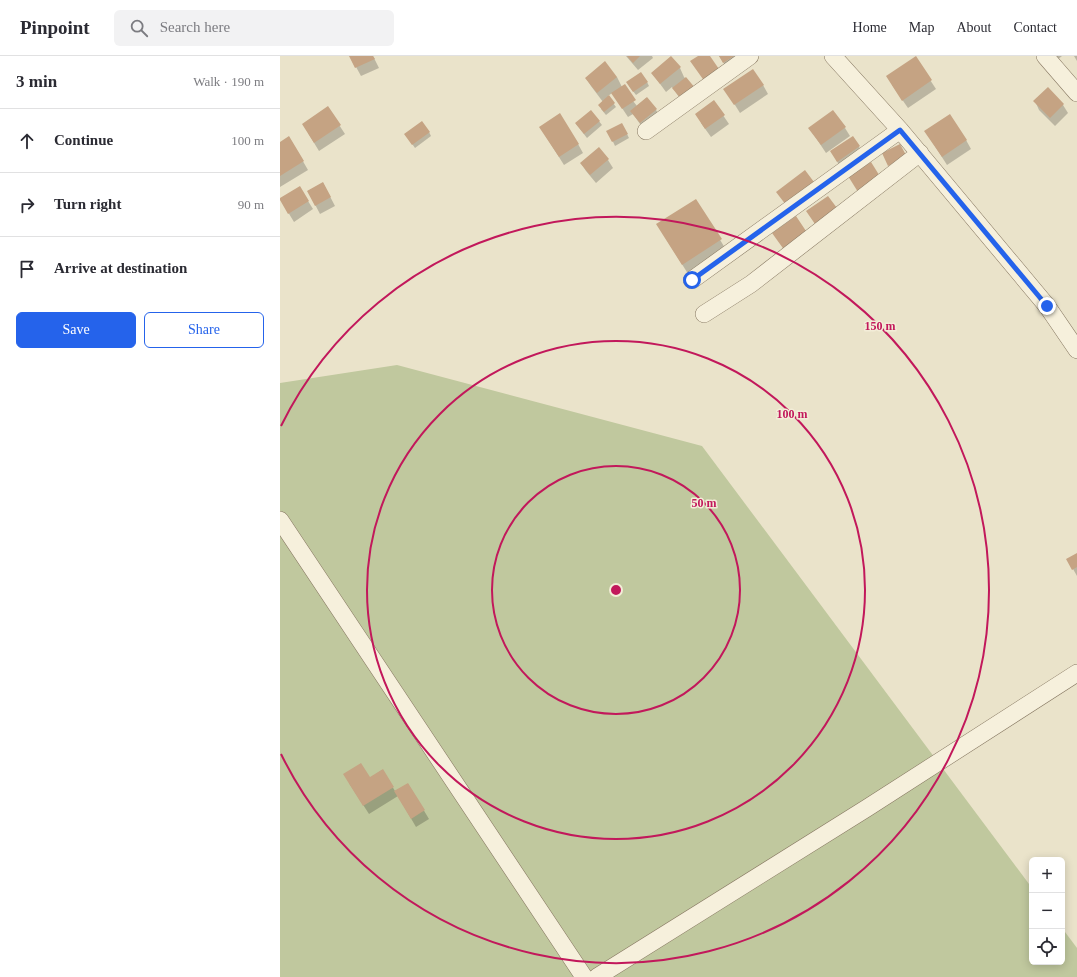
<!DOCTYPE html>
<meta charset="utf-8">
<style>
:root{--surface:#fff;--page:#f2f2f3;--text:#2b2b33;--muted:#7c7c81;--line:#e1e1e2;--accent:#2563eb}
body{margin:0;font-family:"Times New Roman",serif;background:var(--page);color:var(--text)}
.controls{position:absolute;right:12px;bottom:12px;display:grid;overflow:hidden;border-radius:6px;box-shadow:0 2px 10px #0003}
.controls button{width:36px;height:36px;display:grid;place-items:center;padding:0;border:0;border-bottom:1px solid var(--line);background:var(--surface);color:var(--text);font:20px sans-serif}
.stop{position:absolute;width:12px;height:12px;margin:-9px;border:3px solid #2563eb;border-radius:50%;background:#fff}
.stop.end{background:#2563eb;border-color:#fff;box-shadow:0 1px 4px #0008}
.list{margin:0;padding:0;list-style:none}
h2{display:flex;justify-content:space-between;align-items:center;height:52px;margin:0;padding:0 16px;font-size:17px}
h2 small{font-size:13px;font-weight:400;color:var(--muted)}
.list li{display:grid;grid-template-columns:26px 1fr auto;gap:12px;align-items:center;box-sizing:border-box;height:64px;padding:0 16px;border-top:1px solid var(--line)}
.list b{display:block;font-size:15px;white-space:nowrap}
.list em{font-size:13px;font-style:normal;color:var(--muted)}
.actions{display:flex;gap:8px;padding:12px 16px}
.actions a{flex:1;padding:9px 0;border:1px solid var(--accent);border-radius:6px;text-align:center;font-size:14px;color:var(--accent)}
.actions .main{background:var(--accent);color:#fff}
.icon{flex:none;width:22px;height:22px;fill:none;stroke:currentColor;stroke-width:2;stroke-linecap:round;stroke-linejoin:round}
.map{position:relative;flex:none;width:797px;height:921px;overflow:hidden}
header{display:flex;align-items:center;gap:24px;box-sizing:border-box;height:56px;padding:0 20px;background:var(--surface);border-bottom:1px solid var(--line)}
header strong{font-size:19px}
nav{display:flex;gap:22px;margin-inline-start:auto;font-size:14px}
.search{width:280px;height:36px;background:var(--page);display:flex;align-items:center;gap:10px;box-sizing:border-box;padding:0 14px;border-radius:6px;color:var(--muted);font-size:15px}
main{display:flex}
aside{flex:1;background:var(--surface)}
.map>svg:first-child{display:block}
</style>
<header>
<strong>Pinpoint</strong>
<div class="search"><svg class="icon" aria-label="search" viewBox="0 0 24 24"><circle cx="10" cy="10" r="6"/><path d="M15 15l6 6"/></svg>Search here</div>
<nav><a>Home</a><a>Map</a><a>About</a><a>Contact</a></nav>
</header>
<main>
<aside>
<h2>3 min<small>Walk · 190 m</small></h2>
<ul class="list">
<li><svg class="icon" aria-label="ahead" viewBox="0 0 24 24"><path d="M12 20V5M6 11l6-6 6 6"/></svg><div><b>Continue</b></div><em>100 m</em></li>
<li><svg class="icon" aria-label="right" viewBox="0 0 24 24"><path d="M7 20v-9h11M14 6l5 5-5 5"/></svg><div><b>Turn right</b></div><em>90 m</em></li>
<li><svg class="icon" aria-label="arrive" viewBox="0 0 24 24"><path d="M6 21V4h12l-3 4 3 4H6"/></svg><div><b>Arrive at destination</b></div></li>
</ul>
<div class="actions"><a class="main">Save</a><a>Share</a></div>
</aside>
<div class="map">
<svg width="797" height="921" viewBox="0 0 797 921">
<rect width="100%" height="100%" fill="#eae3ca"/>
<path fill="#c0c89e" d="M117 309 422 390 752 832V906H782V872L797 892V921H0V327Z"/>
<path fill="#0003" d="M70 0H93L99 12 81 20Z
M346 0H372L373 2 358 14Z
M439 0H468L449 15Z
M772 0H782L776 5Z
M794 0H797V5Z
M391 1 400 12 404 21 415 33 404 48 392 31 386 36 372 17Z
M635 1 656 33 628 52 612 29Z
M337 21 342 31 357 50 366 42 376 54 381 62 365 75 353 58 348 61 332 37 328 40 336 51 326 59 321 53 323 46 311 30 306 22Z
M367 26 369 30 356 39 349 30Z
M483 29 488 38 460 57 450 41Z
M768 33 783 49 788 57 775 70 759 54 755 45Z
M434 46 449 68 431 81 421 67Z
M48 52 65 78 39 95 28 77Z
M311 55 322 69 307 82 296 68Z
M344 72 349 82 335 90 328 75Z
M565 72 570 80 546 97 530 73Z
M149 76 151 80 135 92 128 82Z
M265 79 298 88 303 97 284 109Z
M9 81 28 114 0 131V87Z
M573 81 584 99 562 113 556 104Z
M651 84H686L691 93 667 109Z
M319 92 328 104 333 112 316 127 306 115 301 107Z
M43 127 55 150 40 158 28 135Z
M0 143 28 145 33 153 14 166Z
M416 144 448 197 410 221 385 181Z
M797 498V520L793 513Z
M102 714 115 735 128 728 149 763 136 771 118 740 89 758 69 727 89 723Z"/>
<path fill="#c5a383" d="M69 0H93L95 3 75 12Z
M347 0H360L353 7Z
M391 0 401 11 380 28 371 17Z
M418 0H430L441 16 425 26 410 5Z
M439 0H454L443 7Z
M636 0 652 24 622 45 606 20Z
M325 5 337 21 317 37 305 22Z
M473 13 484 29 454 49 443 33Z
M361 16 368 26 353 36 346 26Z
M406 21 416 33 402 44 392 32Z
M345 28 356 44 342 53 331 37Z
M768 31 784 48 770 62 753 45Z
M329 39 335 47 324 56 318 49Z
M367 41 377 53 360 67 350 55Z
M434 44 445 59 425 73 415 58Z
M48 50 61 69 34 87 22 68Z
M311 54 320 65 304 78 295 67Z
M553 54 566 71 541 89 528 72Z
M280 57 299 88 279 101 259 71Z
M670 58 687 84 662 101 644 75Z
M142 65 150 76 132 89 124 78Z
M342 67 348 78 332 86 326 75Z
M9 80 24 105 0 120V86Z
M573 80 580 90 557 106 550 95Z
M620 88 627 101 608 110 602 97Z
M319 91 329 103 310 119 300 107Z
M591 106 601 122 578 136 568 120Z
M525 114 534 126 506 149 496 136Z
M43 126 51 141 35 150 27 135Z
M20 130 29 145 8 158 0 144V142Z
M548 140 557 152 535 168 526 155Z
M416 143 442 183 402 209 376 168Z
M516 160 528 178 505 195 492 177Z
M797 497V511L792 514 786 503Z
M81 707 90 721 103 713 114 731 83 750 63 718Z
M128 727 145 754 131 763 114 735Z"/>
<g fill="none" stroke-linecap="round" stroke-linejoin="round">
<g stroke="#857660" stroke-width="18">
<path id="minor" d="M553 0 620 74 767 250 797 294
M765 0 797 37
M366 75 470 0
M412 224 620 74
M424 258 471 228 640 97
M0 464 304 921
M317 921 587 752 797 617"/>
</g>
<use href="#minor" stroke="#f6f0dc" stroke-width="17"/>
</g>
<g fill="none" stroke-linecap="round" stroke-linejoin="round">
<path stroke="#2563eb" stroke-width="5" d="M412 224 620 74 767 250"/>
</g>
<g fill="none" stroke="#c2185b" stroke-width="2">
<circle cx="336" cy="534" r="124"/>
<circle cx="336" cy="534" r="249"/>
<path d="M1 370A373 373 0 1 1 1 698"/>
</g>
<circle cx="336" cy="534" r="6" fill="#c2185b" stroke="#f3edd8" stroke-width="2"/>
<g font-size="12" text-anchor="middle" font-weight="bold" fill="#c2185b" stroke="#f3edd8" stroke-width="3" stroke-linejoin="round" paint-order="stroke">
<text x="600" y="274">150 m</text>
<text x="512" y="362">100 m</text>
<text x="424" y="451">50 m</text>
</g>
</svg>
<div class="controls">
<button>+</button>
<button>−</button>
<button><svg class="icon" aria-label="locate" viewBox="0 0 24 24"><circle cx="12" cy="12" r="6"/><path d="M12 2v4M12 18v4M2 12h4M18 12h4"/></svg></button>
</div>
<div class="stop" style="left:412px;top:224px"></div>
<div class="stop end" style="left:767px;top:250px"></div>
</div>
</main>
